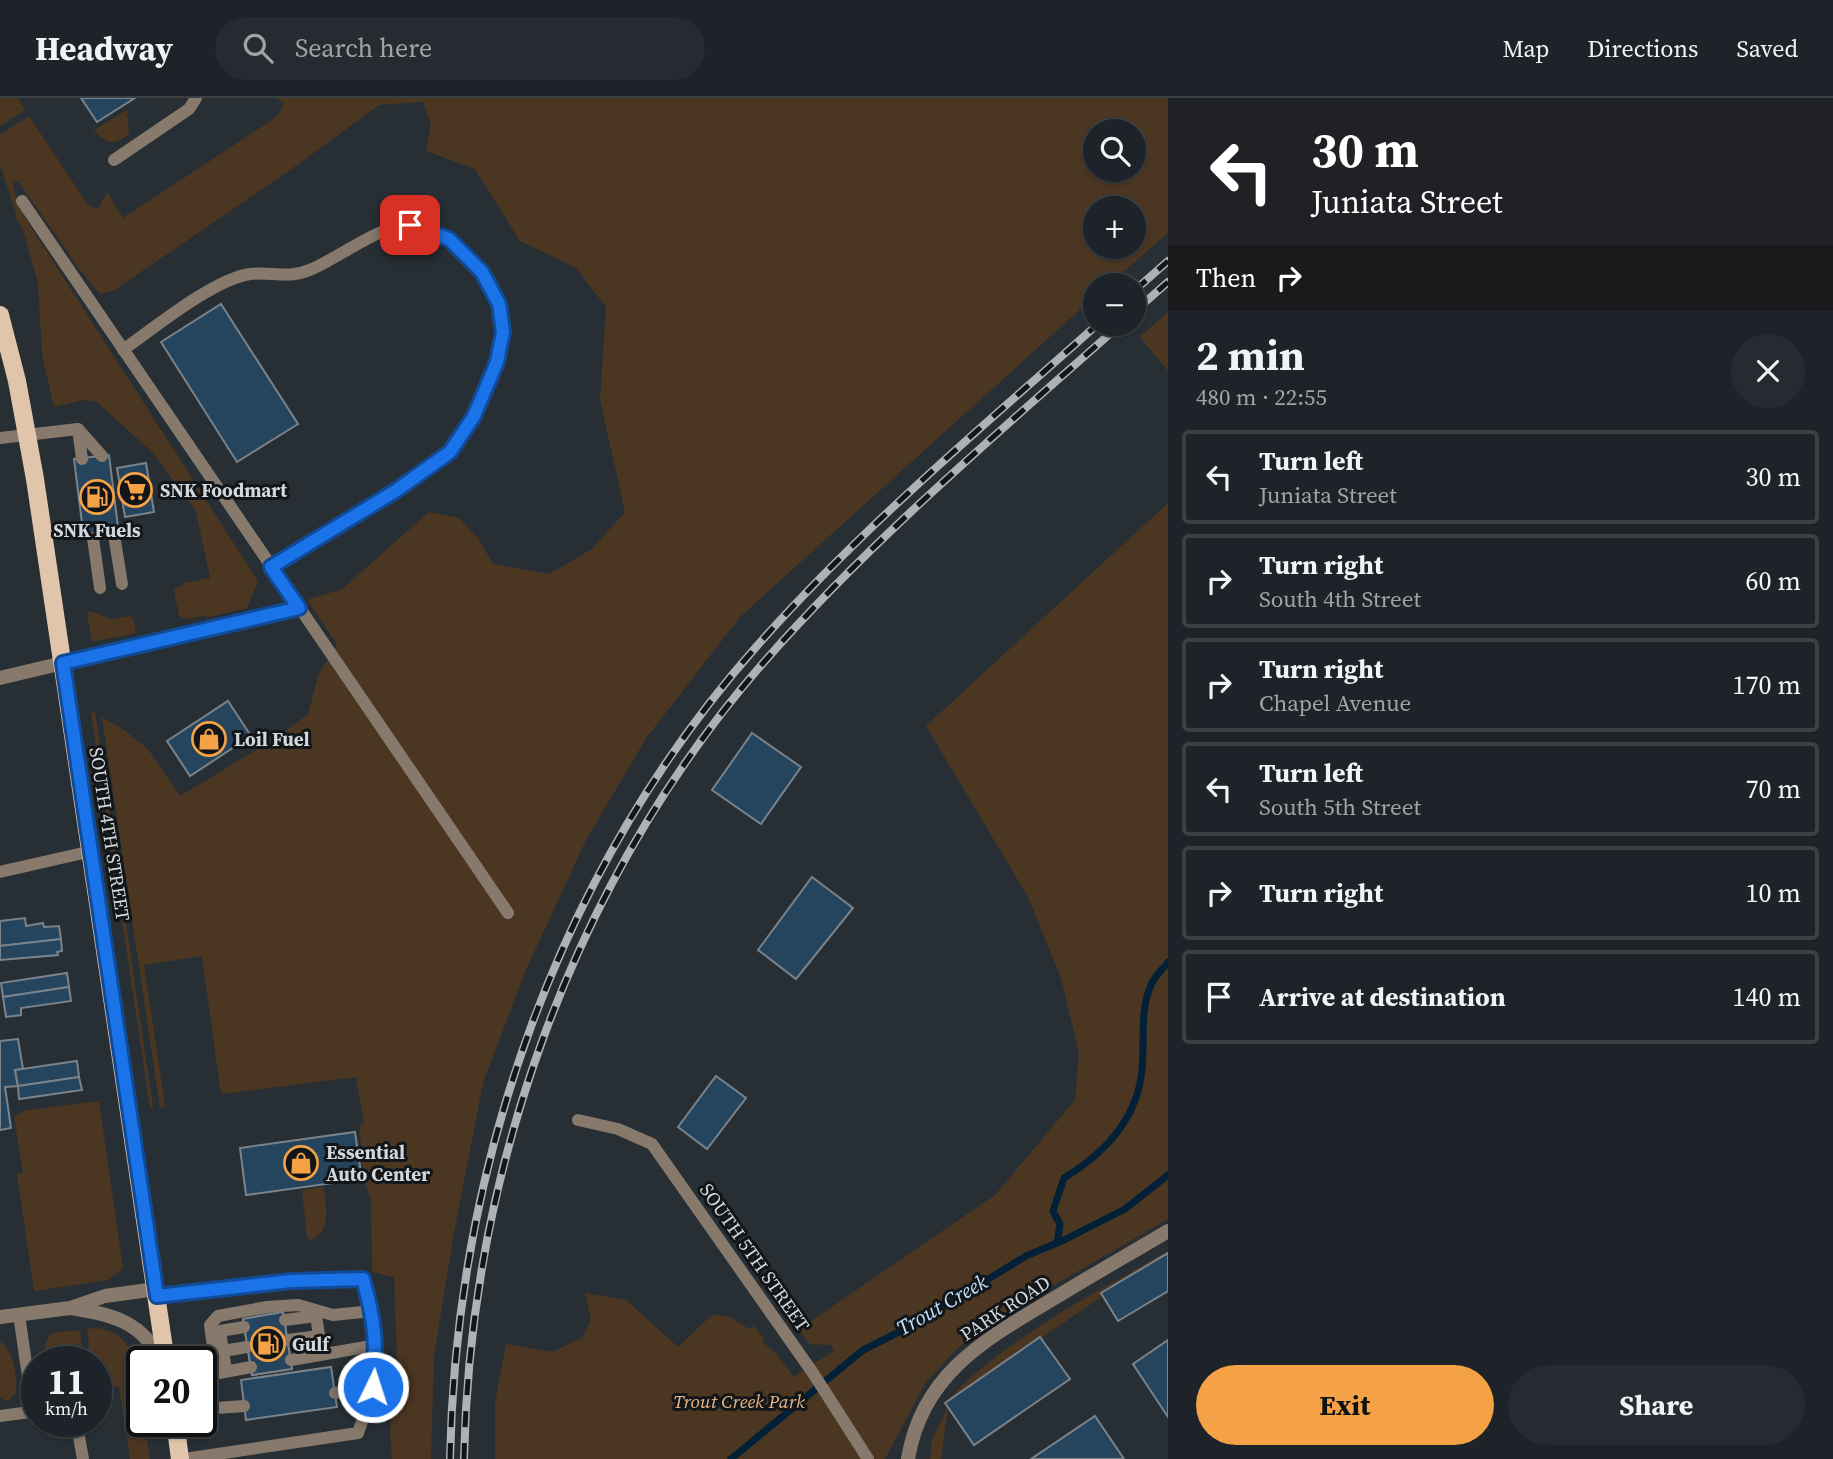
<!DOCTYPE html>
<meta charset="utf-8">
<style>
:root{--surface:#1d2328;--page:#252b30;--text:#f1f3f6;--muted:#a0a4a8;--line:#3b4045;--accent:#f5a246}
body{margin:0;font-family:"Source Serif 4",serif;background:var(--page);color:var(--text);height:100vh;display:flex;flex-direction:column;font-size:26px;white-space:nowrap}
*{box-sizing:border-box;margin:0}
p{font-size:23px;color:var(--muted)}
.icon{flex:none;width:38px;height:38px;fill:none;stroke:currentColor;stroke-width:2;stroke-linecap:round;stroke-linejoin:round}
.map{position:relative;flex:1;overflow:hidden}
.panel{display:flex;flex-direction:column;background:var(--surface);width:665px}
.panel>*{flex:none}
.hud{background:#202124;color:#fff;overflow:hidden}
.buttons{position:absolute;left:1083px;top:21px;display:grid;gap:14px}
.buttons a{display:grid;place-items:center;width:63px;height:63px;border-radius:50%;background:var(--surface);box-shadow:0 2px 5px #0004,0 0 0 2px var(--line);font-size:35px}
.speed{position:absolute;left:21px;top:1248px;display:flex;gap:14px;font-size:35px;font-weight:700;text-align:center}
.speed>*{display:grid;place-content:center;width:91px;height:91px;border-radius:50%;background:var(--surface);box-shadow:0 2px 5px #0004,0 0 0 2px var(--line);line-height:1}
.speed small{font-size:18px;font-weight:400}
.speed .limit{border:4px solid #111;border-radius:10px;background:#fff;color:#111}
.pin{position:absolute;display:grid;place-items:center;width:60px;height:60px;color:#fff;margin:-30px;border-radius:14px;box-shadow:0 4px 10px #0006}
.me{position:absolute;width:77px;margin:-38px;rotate:4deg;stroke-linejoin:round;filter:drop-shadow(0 0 5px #0008)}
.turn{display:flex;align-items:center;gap:24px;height:147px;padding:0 28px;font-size:32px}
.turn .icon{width:91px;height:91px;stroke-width:2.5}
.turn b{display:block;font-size:49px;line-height:60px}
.then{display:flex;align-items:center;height:66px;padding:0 28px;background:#0003;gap:14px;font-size:26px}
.round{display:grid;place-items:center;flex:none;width:74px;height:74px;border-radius:37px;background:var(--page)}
.head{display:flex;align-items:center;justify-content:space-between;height:119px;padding:0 28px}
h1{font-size:42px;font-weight:700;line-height:52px}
.action{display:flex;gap:14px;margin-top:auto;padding:14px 28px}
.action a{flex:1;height:80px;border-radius:42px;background:var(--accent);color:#111;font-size:28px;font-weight:700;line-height:80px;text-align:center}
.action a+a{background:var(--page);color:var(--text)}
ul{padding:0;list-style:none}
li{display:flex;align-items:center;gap:21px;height:94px;margin:0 14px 10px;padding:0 14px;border:4px solid var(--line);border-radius:7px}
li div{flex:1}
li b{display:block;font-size:26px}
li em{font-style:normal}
header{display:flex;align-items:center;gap:42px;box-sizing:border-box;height:98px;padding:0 35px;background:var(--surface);border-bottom:2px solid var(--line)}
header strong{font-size:33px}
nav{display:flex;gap:38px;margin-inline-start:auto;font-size:24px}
.search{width:490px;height:63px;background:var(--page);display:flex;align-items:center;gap:18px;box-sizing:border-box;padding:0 24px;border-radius:38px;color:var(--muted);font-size:26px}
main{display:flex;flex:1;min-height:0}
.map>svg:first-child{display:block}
.green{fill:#4b3621;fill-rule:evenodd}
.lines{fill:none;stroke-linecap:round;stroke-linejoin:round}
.stream{stroke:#022138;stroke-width:7}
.building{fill:#25445d;stroke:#7a828a;stroke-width:2}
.service{stroke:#87796c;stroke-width:12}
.minor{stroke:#87796c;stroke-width:14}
.primary{stroke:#e1c5aa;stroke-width:18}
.rail-casing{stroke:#adb2b7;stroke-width:8}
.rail{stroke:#131619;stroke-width:5;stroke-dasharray:16;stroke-linecap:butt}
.route-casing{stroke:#114b97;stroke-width:18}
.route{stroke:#1a73e8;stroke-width:12}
.labels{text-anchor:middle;stroke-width:6;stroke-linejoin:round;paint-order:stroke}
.poi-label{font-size:19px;font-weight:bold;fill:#d3d8dc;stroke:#131619;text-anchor:start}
.street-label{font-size:19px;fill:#d3d8dc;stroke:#131619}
.park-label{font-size:19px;font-style:italic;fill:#e8b685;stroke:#131619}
.water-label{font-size:21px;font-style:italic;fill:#c1e2fe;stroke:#131619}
</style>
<header>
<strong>Headway</strong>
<div class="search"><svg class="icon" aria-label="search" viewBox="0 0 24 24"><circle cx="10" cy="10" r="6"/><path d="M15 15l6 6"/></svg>Search here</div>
<nav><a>Map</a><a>Directions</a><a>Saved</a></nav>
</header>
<main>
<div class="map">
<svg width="1168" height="1361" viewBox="0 0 1168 1361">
<rect width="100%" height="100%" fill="#272f35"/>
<g class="green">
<polygon points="0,0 18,0 25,12 0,28"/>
<path d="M 276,0 L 1168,0 L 1168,135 L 1108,187 L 1096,187 L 1095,198 L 740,519 L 647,639 L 586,742 L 525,874 L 483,985 L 453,1140 L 434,1258 L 431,1361 L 392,1361 L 390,1333 L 397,1260 L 394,1179 L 372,1174 L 371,1101 L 364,1083 L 359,1027 L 364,1026 L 356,979 L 222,996 L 220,990 L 202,858 L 144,867 L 165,1008 L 160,1010 L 102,619 L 124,632 L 148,651 L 180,698 L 279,638 L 308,616 L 319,576 L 337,546 L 307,502 L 342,491 L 429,414 L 459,420 L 478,440 L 493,466 L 549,476 L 592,451 L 625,414 L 600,302 L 606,209 L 576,170 L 520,143 L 475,71 L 426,53 L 431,27 L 423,4 L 379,7 L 289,73 L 113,193 L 100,196 L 80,172 L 18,83 L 12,83 L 20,112 L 258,483 L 247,510 L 206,520 L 207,517 L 187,521 L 179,518 L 174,492 L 185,485 L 210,480 L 196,413 L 153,355 L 97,304 L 83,302 L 54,309 L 42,257 L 38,185 L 22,128 L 16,121 L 16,115 L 0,67 L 0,37 L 29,18 L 88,107 L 98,111 L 107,94 L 123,120 L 278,18 L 284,4 ZM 1096,33 L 1134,33 L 1134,72 L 1096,72 ZM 1096,110 L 1134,110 L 1134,149 L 1096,149 Z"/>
<path d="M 127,12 L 129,36 C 114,48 105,46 94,32 Z"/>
<polygon points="1168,214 1168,273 1140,239"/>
<polygon points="1168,405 1168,1121 1013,1211 959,1249 926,1284 885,1361 495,1361 495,1305 506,1246 552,1254 582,1240 591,1222 585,1195 626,1202 678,1249 713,1216 730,1219 749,1231 754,1228 764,1241 763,1244 777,1257 794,1279 834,1253 831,1247 810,1246 798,1232 995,1097 1075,1002 1079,955 1061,880 1028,799 926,628"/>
<polygon points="90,513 111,521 130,518 134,521 136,535 97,543 92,543 87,515"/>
<polygon points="95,614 153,1010 150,1009 91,615"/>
<polygon points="99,1003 123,1170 108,1182 34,1193 17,1076 23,1075 14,1019 22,1013"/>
<path d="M 324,1089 C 325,1110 333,1133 310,1142 L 307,1139 L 302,1092 Z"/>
<path d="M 1168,1153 L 1168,1155 L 1101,1195 L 1103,1198 L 945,1305 C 1006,1239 1091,1198 1168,1153 Z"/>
<path d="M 96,1230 C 140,1233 142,1288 142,1323 L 144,1323 L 150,1361 L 130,1361 L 119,1289 L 113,1288 L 111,1285 L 96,1287 L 96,1264 L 85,1263 L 89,1247 L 87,1231 Z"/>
<polygon points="80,1232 82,1249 77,1263 44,1263 46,1243 52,1235"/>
<path d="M 0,1243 C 15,1256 17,1276 16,1295 L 10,1301 L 5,1303 L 0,1299 Z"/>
<polygon points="948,1309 941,1361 930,1361 932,1341"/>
</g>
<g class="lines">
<g class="stream">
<path d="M 1057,1145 L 1060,1126 L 1053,1113 L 1064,1080 C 1105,1055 1138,1020 1142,971 C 1145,943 1139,911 1152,885 C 1155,878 1163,871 1168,864"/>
<polyline points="731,1361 863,1252 913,1227 1026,1158 1066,1141 1125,1111 1168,1077"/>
</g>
</g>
<g class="building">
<polygon points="81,0 135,0 97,24"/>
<polygon points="221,206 298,326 237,364 161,244"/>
<polygon points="109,357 119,437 84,441 74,361"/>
<polygon points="146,365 154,414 125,419 117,370"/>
<polygon points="228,603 251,638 190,678 167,643"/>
<polygon points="752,635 801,669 761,726 712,692"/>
<polygon points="812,779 853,810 796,881 758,852"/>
<polygon points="25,820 26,828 43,825 44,829 59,828 61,841 0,848 0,823"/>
<polygon points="61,841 62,853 57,854 58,857 0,862 0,848"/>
<polygon points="67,875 69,889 3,899 1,885"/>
<polygon points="69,889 71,903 21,910 21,917 6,919 3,899"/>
<polygon points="18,941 23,971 15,972 18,988 5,989 11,1030 0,1032 0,943"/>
<polygon points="77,963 79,979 18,988 15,972"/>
<polygon points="716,978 746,1000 707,1051 678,1029"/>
<polygon points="79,979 82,992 19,1001 18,988"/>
<polygon points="355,1034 362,1081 246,1097 240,1050"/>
<polygon points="1168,1155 1168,1193 1118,1223 1101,1195"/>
<polygon points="283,1214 292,1271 252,1277 243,1221"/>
<polygon points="283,1214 292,1271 252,1277 243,1221"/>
<polygon points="1040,1239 1070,1281 974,1347 945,1305"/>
<polygon points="1168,1242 1168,1319 1133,1266"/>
<polygon points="331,1269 337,1309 246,1322 241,1282"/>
<polygon points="1095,1318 1124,1361 1031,1361"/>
</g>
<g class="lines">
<g class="service">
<polyline points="114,62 189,11 196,0"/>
<polyline points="22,103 508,815"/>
<path d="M 123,252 C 154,230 214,181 250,176 C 273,173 287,182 312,171 C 338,160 383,126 408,127 C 427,128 450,143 463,156 C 478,170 494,187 499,207 C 511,247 478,325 450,354 C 441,363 426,371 416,379 C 370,411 319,439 271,469"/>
<polyline points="79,332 102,358"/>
<polyline points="0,340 78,331 82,361"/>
<polyline points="114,437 122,486"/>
<polyline points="93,440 100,490"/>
<polyline points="63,565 299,510"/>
<polyline points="0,774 92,753"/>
<polyline points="578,1022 618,1031 652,1046 813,1275 868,1361"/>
<path d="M 157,1198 L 291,1183 L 363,1181 C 373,1216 381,1252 373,1288 C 370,1304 363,1320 358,1335 L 184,1361"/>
<polyline points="19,1217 33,1313"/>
<polyline points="285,1222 316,1218 322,1256"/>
<polyline points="288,1242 319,1238"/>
<polyline points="223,1253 247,1249"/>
<polyline points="291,1262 377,1247"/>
<polyline points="226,1273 220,1233 244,1229"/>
<polyline points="219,1275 251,1269"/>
<polyline points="335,1295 373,1289"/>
<path d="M 244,1308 L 217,1310 C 207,1301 206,1290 203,1277 L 215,1263 L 210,1227 L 218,1218 L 267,1209 L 298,1207 L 333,1217 L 372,1213"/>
<polyline points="0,1318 37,1313"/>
<polyline points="72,1323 78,1333 83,1361"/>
</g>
<g class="minor">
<polyline points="0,580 63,565"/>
<path d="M 71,1210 C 113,1217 142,1223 162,1264"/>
<polyline points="0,1219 70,1210 105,1198 156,1191"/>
<path d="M 908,1361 C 922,1274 989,1239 1058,1198 C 1094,1176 1131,1155 1168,1133"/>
</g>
<g class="primary">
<polyline points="0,217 17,283 35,381 166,1264"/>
<polyline points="175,1323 180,1361"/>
</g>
<g class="rail-casing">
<g id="rail">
<polyline points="1134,193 1168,163"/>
<polyline points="1134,214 1168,184"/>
<path d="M 450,1361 C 456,1065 559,772 756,549 C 860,431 981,330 1098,226"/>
<path d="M 464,1361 C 470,1073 573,782 764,564 C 872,441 998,335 1121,226"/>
</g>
</g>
<use href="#rail" class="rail"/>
</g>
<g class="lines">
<g class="route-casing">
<path id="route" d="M 373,1289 C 377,1246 375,1223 363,1181 L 291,1183 L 157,1198 L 63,565 L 299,510 L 271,469 L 397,392 L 450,354 L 474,318 L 497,264 L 503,234 L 499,206 L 482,174 L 449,141 L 410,127"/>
</g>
<use href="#route" class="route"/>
</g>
<defs>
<g id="supermarket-ring" transform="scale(1.75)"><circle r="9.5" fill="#131619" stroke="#f5a246" stroke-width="1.5"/><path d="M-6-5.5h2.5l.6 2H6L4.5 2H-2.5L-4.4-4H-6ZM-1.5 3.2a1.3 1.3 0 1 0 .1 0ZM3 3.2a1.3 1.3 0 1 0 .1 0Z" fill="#f5a246"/></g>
<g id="fuel-ring" transform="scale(1.75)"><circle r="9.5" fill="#131619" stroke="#f5a246" stroke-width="1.5"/><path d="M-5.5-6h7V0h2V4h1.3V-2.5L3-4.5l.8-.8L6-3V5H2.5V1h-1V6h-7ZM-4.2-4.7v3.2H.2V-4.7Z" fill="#f5a246"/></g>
<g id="shop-ring" transform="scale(1.75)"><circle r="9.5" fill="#131619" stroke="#f5a246" stroke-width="1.5"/><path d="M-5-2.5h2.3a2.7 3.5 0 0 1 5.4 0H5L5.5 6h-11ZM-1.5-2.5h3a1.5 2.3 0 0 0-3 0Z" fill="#f5a246"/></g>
</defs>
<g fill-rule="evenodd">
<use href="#supermarket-ring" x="135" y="392"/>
<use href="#fuel-ring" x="97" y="399"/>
<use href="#shop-ring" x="209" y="641"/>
<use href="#shop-ring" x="301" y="1065"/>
<use href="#fuel-ring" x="268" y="1246"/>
</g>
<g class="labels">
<g class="poi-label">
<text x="160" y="399">SNK Foodmart</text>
<text x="97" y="439" text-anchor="middle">SNK Fuels</text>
<text x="234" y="648">Loil Fuel</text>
<text x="326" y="1061">Essential<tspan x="326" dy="22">Auto Center</tspan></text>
<text x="292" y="1253">Gulf</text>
</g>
<g class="street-label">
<text transform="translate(110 736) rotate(81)" y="7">SOUTH 4TH STREET</text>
<text transform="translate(755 1159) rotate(55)" y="7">SOUTH 5TH STREET</text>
<text transform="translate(1005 1210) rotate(-33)" y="7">PARK ROAD</text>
</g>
<g class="park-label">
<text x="739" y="1310">Trout Creek Park</text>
</g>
<g class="water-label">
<text transform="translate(942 1207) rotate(-30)" y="7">Trout Creek</text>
</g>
</g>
</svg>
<div class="buttons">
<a><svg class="icon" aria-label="search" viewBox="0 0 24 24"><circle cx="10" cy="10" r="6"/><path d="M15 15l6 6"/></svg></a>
<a>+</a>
<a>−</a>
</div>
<div class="speed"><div>11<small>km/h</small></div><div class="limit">20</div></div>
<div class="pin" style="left:410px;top:127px;background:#d93025"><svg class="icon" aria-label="arrive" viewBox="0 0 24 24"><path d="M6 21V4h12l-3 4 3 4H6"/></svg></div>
<svg class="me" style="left:373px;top:1289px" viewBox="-20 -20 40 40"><circle r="17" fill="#1a73e8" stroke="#fff" stroke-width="3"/><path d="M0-11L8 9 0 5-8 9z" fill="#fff"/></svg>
</div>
<section class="panel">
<div class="hud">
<div class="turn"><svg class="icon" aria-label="left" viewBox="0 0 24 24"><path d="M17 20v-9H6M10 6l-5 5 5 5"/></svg><div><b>30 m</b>Juniata Street</div></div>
<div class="then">Then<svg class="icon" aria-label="right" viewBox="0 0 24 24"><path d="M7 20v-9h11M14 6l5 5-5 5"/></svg></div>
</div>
<div class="head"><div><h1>2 min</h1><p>480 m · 22:55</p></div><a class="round"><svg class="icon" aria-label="close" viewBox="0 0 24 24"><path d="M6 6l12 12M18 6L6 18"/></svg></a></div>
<ul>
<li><svg class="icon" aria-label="left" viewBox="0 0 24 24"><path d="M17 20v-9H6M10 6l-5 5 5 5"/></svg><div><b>Turn left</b><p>Juniata Street</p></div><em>30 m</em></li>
<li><svg class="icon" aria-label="right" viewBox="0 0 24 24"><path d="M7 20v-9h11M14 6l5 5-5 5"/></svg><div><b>Turn right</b><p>South 4th Street</p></div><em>60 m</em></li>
<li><svg class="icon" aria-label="right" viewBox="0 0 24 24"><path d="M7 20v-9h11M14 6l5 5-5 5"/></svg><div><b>Turn right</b><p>Chapel Avenue</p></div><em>170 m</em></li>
<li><svg class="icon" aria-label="left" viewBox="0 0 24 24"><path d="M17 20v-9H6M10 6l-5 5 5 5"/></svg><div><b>Turn left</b><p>South 5th Street</p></div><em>70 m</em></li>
<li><svg class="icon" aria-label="right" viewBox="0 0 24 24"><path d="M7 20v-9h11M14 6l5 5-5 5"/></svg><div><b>Turn right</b></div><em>10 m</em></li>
<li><svg class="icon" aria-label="arrive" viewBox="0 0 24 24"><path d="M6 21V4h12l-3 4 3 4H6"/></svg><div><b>Arrive at destination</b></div><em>140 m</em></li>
</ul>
<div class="action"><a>Exit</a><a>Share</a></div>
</section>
</main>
